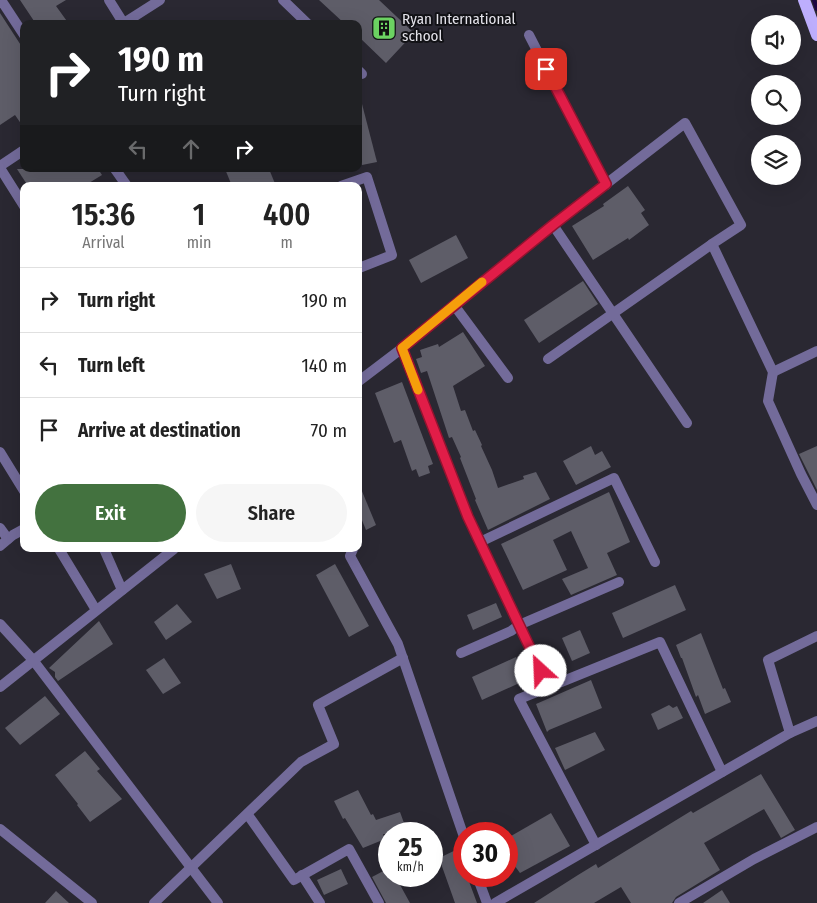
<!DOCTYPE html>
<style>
:root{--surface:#fff;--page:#f6f6f6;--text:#222;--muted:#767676;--line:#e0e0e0;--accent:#43723f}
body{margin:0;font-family:"Fira Sans Condensed",sans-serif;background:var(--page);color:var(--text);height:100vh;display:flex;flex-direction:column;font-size:19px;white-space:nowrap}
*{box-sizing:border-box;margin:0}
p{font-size:16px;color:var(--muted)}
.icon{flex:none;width:28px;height:28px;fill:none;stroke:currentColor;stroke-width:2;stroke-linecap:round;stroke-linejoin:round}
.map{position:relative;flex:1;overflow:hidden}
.sheet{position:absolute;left:20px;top:182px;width:342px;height:370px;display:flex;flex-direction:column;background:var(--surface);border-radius:10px;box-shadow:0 5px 20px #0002}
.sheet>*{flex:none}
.hud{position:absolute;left:20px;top:20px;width:342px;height:152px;border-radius:10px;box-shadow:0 5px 20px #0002;background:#202124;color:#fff;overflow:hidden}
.tools{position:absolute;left:751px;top:15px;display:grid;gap:10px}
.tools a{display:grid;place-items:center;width:50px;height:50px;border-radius:50%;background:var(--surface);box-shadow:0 5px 20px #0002;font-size:25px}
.speed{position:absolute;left:378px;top:822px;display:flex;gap:10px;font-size:25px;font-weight:700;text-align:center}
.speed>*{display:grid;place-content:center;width:65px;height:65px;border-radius:50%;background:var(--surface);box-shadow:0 5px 20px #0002;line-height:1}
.speed small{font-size:12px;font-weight:400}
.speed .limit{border:8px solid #d22;background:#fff;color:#111}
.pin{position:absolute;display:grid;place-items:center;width:42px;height:42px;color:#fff;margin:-21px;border-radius:10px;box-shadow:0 2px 8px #0006}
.me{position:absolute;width:55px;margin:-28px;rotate:335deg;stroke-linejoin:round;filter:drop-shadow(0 0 4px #0008)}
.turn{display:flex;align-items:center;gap:18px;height:105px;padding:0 15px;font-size:22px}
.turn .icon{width:65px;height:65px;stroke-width:2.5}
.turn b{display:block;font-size:35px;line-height:42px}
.lanes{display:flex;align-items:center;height:48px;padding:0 15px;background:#0003;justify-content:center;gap:25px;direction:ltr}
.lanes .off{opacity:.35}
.eta{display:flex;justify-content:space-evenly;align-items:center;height:85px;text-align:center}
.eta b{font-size:30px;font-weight:600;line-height:35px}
.cta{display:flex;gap:10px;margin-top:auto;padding:10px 15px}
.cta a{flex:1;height:58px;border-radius:30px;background:var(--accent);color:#fff;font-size:20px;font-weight:600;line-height:58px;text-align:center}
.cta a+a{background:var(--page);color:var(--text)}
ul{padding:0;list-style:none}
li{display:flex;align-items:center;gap:15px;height:65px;padding:0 15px;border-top:1px solid var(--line)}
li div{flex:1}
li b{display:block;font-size:19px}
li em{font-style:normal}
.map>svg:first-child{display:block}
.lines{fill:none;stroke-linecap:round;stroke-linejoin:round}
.stream{stroke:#1c0542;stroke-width:4}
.building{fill:#5e5d68}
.street{stroke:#736b9a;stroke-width:10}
.primary{stroke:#bdaefd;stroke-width:12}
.route-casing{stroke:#92132f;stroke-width:12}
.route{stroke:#e11d48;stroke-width:9}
.slow{stroke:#f59e0b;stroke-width:9}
.labels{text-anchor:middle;stroke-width:4;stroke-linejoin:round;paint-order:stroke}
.poi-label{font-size:15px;fill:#e3e2e9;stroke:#121216;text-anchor:start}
</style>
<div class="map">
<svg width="817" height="903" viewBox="0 0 817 903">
<rect width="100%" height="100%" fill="#2a2832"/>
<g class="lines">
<polyline class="stream" points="814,0 817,9"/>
</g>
<g class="building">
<polygon points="20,0 66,0 56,6 69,24 36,24"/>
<polygon points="319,0 379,0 414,33 386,63 359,37 359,24 345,24"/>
<polygon points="0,13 24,50 24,128 15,115 0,125"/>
<polygon points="359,104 362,104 377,162 362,165 359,152"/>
<polygon points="17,169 98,169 102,175 84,186 28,186"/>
<polygon points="225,169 269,169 276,186 232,186"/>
<polygon points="628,186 645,210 641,213 649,225 629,240 628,238 593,260 572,226 604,206 603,204"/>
<polygon points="456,235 468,258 421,283 409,260"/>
<polygon points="583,281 598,304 539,343 524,320"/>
<polygon points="463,332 485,366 453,386 461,411 465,410 473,431 475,430 482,445 481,446 492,470 498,488 524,479 523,476 536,472 550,499 488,530 475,500 476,499 460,458 461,457 452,437 449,438 427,371 421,373 416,359 422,357 420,350 438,344 439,347"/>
<polygon points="402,382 433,464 428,466 430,473 419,477 416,469 412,471 401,440 394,443 375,393"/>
<polygon points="591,446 595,455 602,451 611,467 576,485 563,461"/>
<polygon points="817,446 817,490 799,454"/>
<polygon points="359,484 376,525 366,530 359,513"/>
<polygon points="609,492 630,542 607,553 617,575 571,595 562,579 588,568 571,531 553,540 567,570 523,590 501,544"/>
<polygon points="231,564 241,589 217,599 204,574"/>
<polygon points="335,564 369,626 349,637 316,575"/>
<polygon points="675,585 686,610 623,638 612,613"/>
<polygon points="496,603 502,617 473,630 467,615"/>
<polygon points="177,604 192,622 166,640 154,622"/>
<polygon points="99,621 113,644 58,681 55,677 55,672 49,668"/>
<polygon points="580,630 590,653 572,661 562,638"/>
<polygon points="701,633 723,689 725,688 731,702 705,714 698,695 696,697 682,658 681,658 676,645"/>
<polygon points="516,657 526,680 482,700 472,677"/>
<polygon points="164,658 181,683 163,694 146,670"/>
<polygon points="591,680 602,708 549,730 547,732 536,704"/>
<polygon points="45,696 60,714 20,745 5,728"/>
<polygon points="669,705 673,708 677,706 683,718 658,730 651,714"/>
<polygon points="595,732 605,750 565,770 555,748"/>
<polygon points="85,751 100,769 97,771 122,799 90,822 77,805 78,804 55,775"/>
<polygon points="761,774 795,830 781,838 764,809 704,843 720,870 676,897 672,903 631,903 621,887 594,903 534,903 578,875 596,864 598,868 691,811 693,813"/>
<polygon points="358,790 371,815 373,814 376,820 400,812 408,834 383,834 385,839 363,848 345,818 343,819 334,801"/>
<polygon points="551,813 570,846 520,873 506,854 506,839"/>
<polygon points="458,849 464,866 464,876 467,876 477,903 455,903 439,858"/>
<polygon points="389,868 389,876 412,876 399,883 410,903 386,903 372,877"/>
<polygon points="341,869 348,884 324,895 317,880"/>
<polygon points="722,890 730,903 703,903"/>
<polygon points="56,891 69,903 45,903"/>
</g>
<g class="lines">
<g class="street">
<polyline points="1,0 24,35"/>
<polyline points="109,0 124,24"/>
<polyline points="283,0 308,24"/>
<polyline points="124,23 160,0"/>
<polyline points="529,35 606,185"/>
<polyline points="359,71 362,74"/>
<polyline points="0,166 24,150"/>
<polyline points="0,168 24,206"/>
<polyline points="115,169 127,186"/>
<polyline points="341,186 367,177 392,255 359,268"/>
<polyline points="553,225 687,423"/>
<polyline points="454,305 508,378"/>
<polyline points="402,348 468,517 548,686"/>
<polyline points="548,359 712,244"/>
<polyline points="773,372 817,351"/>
<polyline points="359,381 409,343 553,225 685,123 741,225 712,244 773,372 768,401 801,474 817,505"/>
<polyline points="0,452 24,491"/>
<polyline points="0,528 8,539"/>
<polyline points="480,542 614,478 655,562"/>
<polyline points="0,546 13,535 24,529"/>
<polyline points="59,549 96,610"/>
<polyline points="104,549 122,590"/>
<polyline points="353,549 350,556 398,644 464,837"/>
<polyline points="0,624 33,660 218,903"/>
<polyline points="461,653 511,631 519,625 619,582"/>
<polyline points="0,687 174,549"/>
<polyline points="790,733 817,721"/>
<polyline points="248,815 294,880 349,849 379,903"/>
<polyline points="0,829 92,903"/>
<polyline points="596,845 519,699 660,642 722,772"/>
<polyline points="302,875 320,903"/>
<polyline points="477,876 487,903"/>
<polyline points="154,903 301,762 334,744 318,705 403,658"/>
<polyline points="495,903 790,733 768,660 817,636"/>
<polyline points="679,903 754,859 817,827"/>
</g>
<polyline class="primary" points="804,0 817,35"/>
</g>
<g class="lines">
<g class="route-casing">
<polyline id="route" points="541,671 468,517 402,348 553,225 606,184 546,69"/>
</g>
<use href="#route" class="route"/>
<polyline class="slow" points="418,390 402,348 482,282"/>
</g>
<defs>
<g id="building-square" transform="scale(1.25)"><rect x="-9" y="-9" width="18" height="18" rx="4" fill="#6cd362" stroke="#121216"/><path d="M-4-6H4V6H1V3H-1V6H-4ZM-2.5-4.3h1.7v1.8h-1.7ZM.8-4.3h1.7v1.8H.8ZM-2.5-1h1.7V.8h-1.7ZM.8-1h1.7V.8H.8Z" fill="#111"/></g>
</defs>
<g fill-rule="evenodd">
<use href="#building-square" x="384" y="28"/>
</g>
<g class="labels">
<g class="poi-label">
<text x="402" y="24">Ryan International<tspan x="402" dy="17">school</tspan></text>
</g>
</g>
</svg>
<div class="tools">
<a><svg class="icon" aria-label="sound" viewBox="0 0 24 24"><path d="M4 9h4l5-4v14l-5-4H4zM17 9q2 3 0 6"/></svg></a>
<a><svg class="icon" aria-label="search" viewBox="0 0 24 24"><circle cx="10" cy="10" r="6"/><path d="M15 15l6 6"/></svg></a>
<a><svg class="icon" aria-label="layers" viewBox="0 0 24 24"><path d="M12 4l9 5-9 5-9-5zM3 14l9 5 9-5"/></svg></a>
</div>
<div class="speed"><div>25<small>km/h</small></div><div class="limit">30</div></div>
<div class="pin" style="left:546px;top:69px;background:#d93025"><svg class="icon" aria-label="arrive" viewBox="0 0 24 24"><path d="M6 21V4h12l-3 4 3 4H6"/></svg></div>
<svg class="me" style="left:541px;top:671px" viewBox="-20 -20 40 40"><circle r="19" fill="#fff"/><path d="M0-13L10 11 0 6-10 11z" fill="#e11d48"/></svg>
<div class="hud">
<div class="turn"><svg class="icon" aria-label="right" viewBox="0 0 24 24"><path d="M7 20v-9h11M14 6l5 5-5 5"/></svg><div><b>190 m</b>Turn right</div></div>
<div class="lanes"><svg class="icon off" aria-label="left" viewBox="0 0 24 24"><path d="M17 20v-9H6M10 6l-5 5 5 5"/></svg><svg class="icon off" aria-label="ahead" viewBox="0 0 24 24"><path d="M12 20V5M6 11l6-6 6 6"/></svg><svg class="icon" aria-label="right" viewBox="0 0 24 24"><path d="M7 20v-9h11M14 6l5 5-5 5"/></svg></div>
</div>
<section class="sheet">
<div class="eta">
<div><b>15:36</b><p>Arrival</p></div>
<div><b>1</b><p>min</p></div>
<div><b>400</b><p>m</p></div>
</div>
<ul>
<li><svg class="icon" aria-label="right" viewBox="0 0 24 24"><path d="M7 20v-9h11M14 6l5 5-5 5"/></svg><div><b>Turn right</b></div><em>190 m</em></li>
<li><svg class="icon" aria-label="left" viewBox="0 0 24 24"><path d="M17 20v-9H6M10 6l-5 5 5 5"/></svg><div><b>Turn left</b></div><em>140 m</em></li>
<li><svg class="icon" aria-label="arrive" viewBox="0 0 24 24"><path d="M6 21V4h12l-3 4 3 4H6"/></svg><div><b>Arrive at destination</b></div><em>70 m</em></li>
</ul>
<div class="cta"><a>Exit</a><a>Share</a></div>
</section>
</div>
